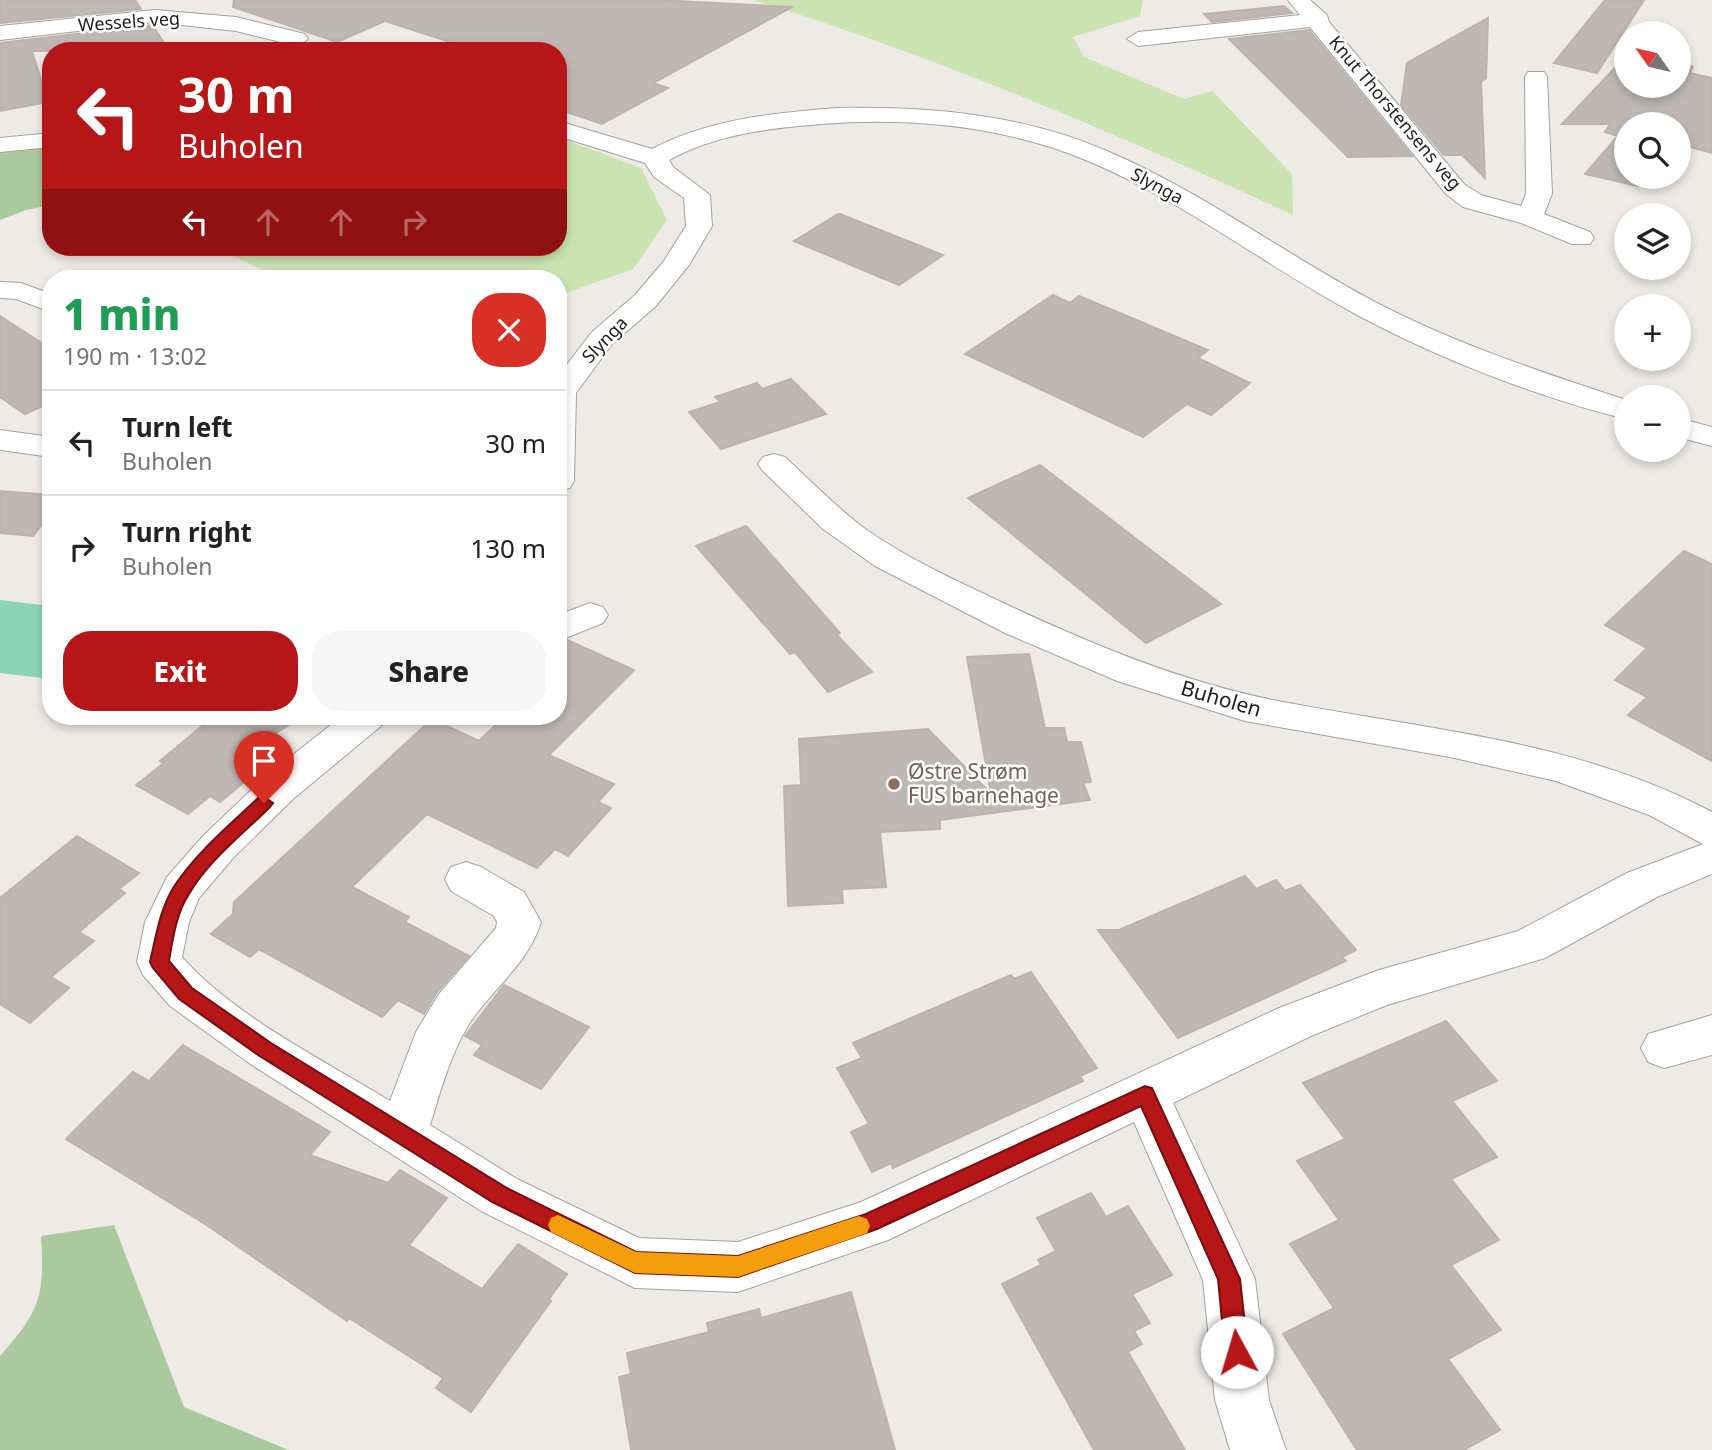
<!DOCTYPE html>
<meta charset="utf-8">
<style>
:root{--surface:#fff;--page:#f6f6f6;--text:#222;--muted:#767676;--line:#e0e0e0;--accent:#b61617}
body{margin:0;font-family:"Noto Sans",sans-serif;background:var(--page);color:var(--text);height:100vh;display:flex;flex-direction:column;font-size:26px;white-space:nowrap}
*{box-sizing:border-box;margin:0}
p{font-size:23px;color:var(--muted)}
.icon{flex:none;width:38px;height:38px;fill:none;stroke:currentColor;stroke-width:2;stroke-linecap:round;stroke-linejoin:round}
.map{position:relative;flex:1;overflow:hidden}
.drawer{position:absolute;left:42px;top:270px;width:525px;height:455px;display:flex;flex-direction:column;background:var(--surface);border-radius:28px;box-shadow:0 4px 10px #0003}
.drawer>*{flex:none}
.hud{position:absolute;left:42px;top:42px;width:525px;height:214px;border-radius:28px;box-shadow:0 4px 10px #0003;background:#b61617;color:#fff;overflow:hidden}
.needle{width:46px;rotate:304deg}
.controls{position:absolute;left:1614px;top:21px;display:grid;gap:14px}
.controls a{display:grid;place-items:center;width:77px;height:77px;border-radius:50%;background:var(--surface);box-shadow:0 4px 10px #0003;font-size:35px}
.pin{position:absolute;display:grid;place-items:center;width:60px;height:60px;color:#fff;margin:-72px -30px;border-radius:50% 50% 50% 0;rotate:-45deg;box-shadow:0 0 7px #0007}
.pin .icon{rotate:45deg}
.me{position:absolute;width:77px;margin:-38px;rotate:354deg;stroke-linejoin:round;filter:drop-shadow(0 0 5px #0008)}
.turn{display:flex;align-items:center;gap:24px;height:147px;padding:0 21px;font-size:32px}
.turn .icon{width:91px;height:91px;stroke-width:2.5}
.turn b{display:block;font-size:49px;line-height:60px}
.lanes{display:flex;align-items:center;height:66px;padding:0 21px;background:#0003;justify-content:center;gap:35px;direction:ltr}
.lanes .off{opacity:.35}
.round{display:grid;place-items:center;flex:none;width:74px;height:74px;border-radius:28px;background:var(--page)}
.headline{display:flex;align-items:center;justify-content:space-between;height:119px;padding:0 21px}
h1{font-size:42px;font-weight:800;line-height:52px;color:#1e9e55}
.button{display:flex;gap:14px;margin-top:auto;padding:14px 21px}
.button a{flex:1;height:80px;border-radius:28px;background:var(--accent);color:#fff;font-size:28px;font-weight:800;line-height:80px;text-align:center}
.button a+a{background:var(--page);color:var(--text)}
ul{padding:0;list-style:none}
li{display:flex;align-items:center;gap:21px;height:105px;padding:0 21px;border-top:2px solid var(--line)}
li div{flex:1}
li b{display:block;font-size:26px}
li em{font-style:normal}
.map>svg:first-child{display:block}
.grass{fill:#cae3b1}
.forest{fill:#abc99f}
.pitch{fill:#8cd4b8}
.building{fill:#beb7b3;stroke:#beb2aa;stroke-width:2}
.lines{fill:none;stroke-linecap:round;stroke-linejoin:round}
.minor-casing{stroke:#a2a2a2;stroke-width:2}
.minor{fill:#fff;fill-rule:evenodd}
.route{fill:#b61617;stroke:#760e0f;stroke-width:2}
.slow{fill:#f59e0b}
.education-dot{fill:#8d6e63;stroke:#fff;stroke-width:2.5}
.labels{text-anchor:middle;stroke-width:5;stroke-linejoin:round;paint-order:stroke}
.far-street-label{font-size:18px;fill:#1e1e1e;stroke:#fff}
.street-label{font-size:21px;fill:#1e1e1e;stroke:#fff}
.education-label{font-size:21px;fill:#785e54;stroke:#fff;text-anchor:start}
</style>
<div class="map">
<svg width="1712" height="1450" viewBox="0 0 1712 1450">
<rect width="100%" height="100%" fill="#eeebe6"/>
<g class="grass">
<path d="M 753,0 L 1143,0 L 1140,16 L 1073,37 L 1084,57 L 1184,99 L 1212,91 L 1292,174 L 1293,215 C 1117,134 938,57 753,0 Z"/>
<polygon points="558,137 641,168 667,220 633,269 558,296 558,278 305,278 265,271 213,247 558,247"/>
</g>
<g class="forest">
<polygon points="51,143 51,205 26,210 0,220 0,147"/>
<path d="M 114,1225 L 184,1407 L 289,1450 L 0,1450 L 0,1356 C 40,1311 45,1296 41,1236 Z"/>
</g>
<polygon class="pitch" points="0,600 51,606 51,679 0,673"/>
<g class="building">
<polygon points="0,0 135,0 141,9 0,23"/>
<polygon points="234,0 657,0 792,7 653,83 668,88 602,124 558,109 558,51 478,51 385,21 337,42 233,7"/>
<polygon points="1605,0 1644,0 1597,73 1554,63"/>
<polygon points="1284,6 1292,13 1212,22 1204,14"/>
<polygon points="1488,18 1486,78 1481,82 1485,178 1462,155 1444,155 1401,105 1407,63"/>
<polygon points="152,25 169,50 32,51 48,102 0,111 0,43"/>
<polygon points="1309,30 1412,156 1348,157 1229,39"/>
<polygon points="1625,57 1626,86 1678,86 1678,67 1683,61 1693,67 1690,73 1712,78 1712,153 1678,144 1678,124 1626,124 1626,177 1642,177 1638,186 1585,174 1618,136 1605,132 1610,124 1562,124"/>
<polygon points="838,214 840,214 943,255 899,285 794,241"/>
<polygon points="1053,295 1070,303 1079,296 1208,350 1198,358 1250,383 1211,415 1187,404 1143,437 965,354"/>
<polygon points="0,316 51,349 51,402 25,414 0,397"/>
<polygon points="791,379 826,414 721,449 689,412 720,402 715,397 757,383 762,389"/>
<polygon points="1040,465 1221,604 1146,643 968,498"/>
<polygon points="0,491 51,495 51,513 33,536 0,533"/>
<polygon points="746,526 840,633 837,635 872,672 828,692 795,652 790,654 696,546"/>
<polygon points="1684,551 1712,564 1712,761 1628,715 1647,697 1615,680 1647,648 1605,625"/>
<polygon points="567,640 634,670 549,755 614,784 598,802 611,808 568,856 555,849 537,868 427,814 352,887 409,917 405,922 469,956 437,992 424,1014 398,1000 382,1017 259,949 250,957 211,934 233,914 234,902 432,719 479,741 505,716 558,716 558,643"/>
<polygon points="1029,654 1045,728 1064,728 1067,742 1081,742 1091,782 1083,783 1090,800 940,820 940,829 880,832 886,887 842,889 843,903 788,906 784,786 801,785 799,739 928,729 991,794 967,657"/>
<polygon points="214,716 305,716 251,747 272,759 220,802 210,796 188,814 136,785 164,763 160,761"/>
<polygon points="77,836 139,873 119,889 125,893 79,932 94,941 51,977 69,988 30,1023 0,1004 0,898"/>
<polygon points="1245,876 1256,889 1276,880 1285,891 1300,885 1356,950 1342,957 1346,961 1178,1038 1098,930 1119,930"/>
<polygon points="1031,972 1097,1068 1080,1076 1083,1081 893,1168 891,1163 872,1172 851,1132 869,1124 837,1068 862,1058 853,1043 1011,975 1014,979"/>
<polygon points="504,985 589,1027 541,1089 474,1055 482,1045 465,1036"/>
<polygon points="1446,1021 1497,1081 1452,1101 1497,1157 1451,1179 1499,1240 1451,1265 1501,1330 1448,1359 1500,1430 1464,1450 1357,1450 1283,1334 1334,1308 1290,1244 1339,1220 1297,1161 1345,1139 1303,1083"/>
<polygon points="183,1045 330,1132 310,1155 388,1183 400,1170 447,1198 409,1245 482,1289 518,1244 567,1274 549,1299 551,1301 471,1412 436,1388 443,1378 349,1318 347,1321 205,1224 66,1139 133,1072 149,1081"/>
<polygon points="1091,1193 1106,1217 1128,1206 1172,1275 1132,1294 1150,1323 1134,1331 1142,1344 1128,1352 1185,1450 1094,1450 1002,1284 1041,1265 1038,1260 1056,1251 1037,1218"/>
<polygon points="851,1292 895,1450 631,1450 619,1377 631,1374 627,1353 709,1332 707,1323 759,1309 761,1318"/>
</g>
<g class="lines">
<g class="minor-casing">
<g id="minor">
<polygon points="1288,0 1310,0 1327,15 1329,22 1464,184 1481,195 1521,206 1526,194 1525,77 1528,72 1544,72 1547,77 1552,194 1544,214 1590,232 1594,238 1590,244 1572,244 1521,223 1463,207 1446,194 1310,27 1138,46 1127,39 1138,32 1300,15"/>
<polygon points="155,10 236,17 305,34 308,39 297,46 236,31 155,22 0,40 0,26"/>
<path d="M 837,108 C 928,106 1022,114 1107,151 C 1203,192 1287,256 1379,304 C 1458,345 1542,372 1626,400 L 1626,419 C 1537,397 1440,359 1359,316 C 1267,267 1184,201 1088,161 C 1005,126 911,117 822,124 C 770,128 716,134 669,160 L 673,167 L 710,195 L 712,226 L 689,265 L 655,307 L 612,344 L 576,393 L 574,481 L 570,488 L 558,491 L 558,376 L 592,332 L 635,295 L 664,261 L 686,226 L 684,198 L 654,177 L 645,163 L 558,136 L 558,121 L 652,149 C 708,119 775,113 837,108 Z"/>
<polygon points="51,133 51,147 0,152 0,138"/>
<polygon points="0,282 21,283 51,294 51,312 16,299 0,298"/>
<polygon points="1678,418 1712,427 1712,446 1678,437"/>
<polygon points="0,430 51,437 51,457 0,450"/>
<path d="M 774,454 L 785,457 C 811,481 836,507 864,528 C 906,558 953,579 999,601 C 1091,644 1183,683 1283,702 C 1430,730 1578,741 1712,812 L 1712,874 L 1657,897 L 1545,958 L 1387,1005 L 1311,1036 L 1173,1103 L 1255,1279 L 1269,1400 L 1286,1450 L 1230,1450 L 1215,1400 L 1203,1280 L 1134,1122 L 888,1240 L 738,1292 L 635,1288 L 481,1211 L 249,1063 L 170,1006 L 143,975 L 137,962 L 145,922 L 167,877 L 203,836 L 265,777 L 342,716 L 386,716 L 381,726 L 293,799 L 233,858 L 199,898 L 189,922 L 182,957 C 235,1017 322,1059 390,1101 L 416,1032 L 439,994 L 496,928 L 497,922 L 494,916 L 451,891 L 445,879 L 451,867 L 466,862 L 481,867 L 524,892 L 541,922 C 529,963 492,989 469,1024 C 450,1055 441,1090 430,1125 L 517,1179 L 639,1238 L 738,1242 L 861,1202 L 1279,1008 L 1379,970 L 1518,931 L 1627,873 L 1703,844 L 1649,815 L 1556,781 L 1450,757 L 1245,721 L 1117,681 L 1005,633 L 875,566 L 823,529 L 763,471 L 758,464 L 763,457 Z"/>
<polygon points="590,603 603,607 608,615 603,623 558,641 558,615"/>
<polygon points="1712,1015 1712,1055 1664,1068 1648,1062 1641,1048 1648,1034"/>
</g>
</g>
<use href="#minor" class="minor"/>
</g>
<path class="route" d="M 264,797 L 273,803 L 270,807 C 243,834 208,861 189,894 C 176,914 173,938 169,961 L 192,988 L 271,1043 L 507,1188 L 636,1252 L 738,1256 L 866,1214 L 1145,1086 L 1152,1088 L 1240,1279 L 1248,1352 L 1244,1359 L 1237,1363 L 1229,1359 L 1225,1352 L 1218,1279 L 1141,1106 L 877,1229 L 738,1277 L 635,1273 L 492,1202 L 258,1055 L 179,999 L 153,968 L 150,962 C 156,936 160,908 175,885 C 197,852 230,825 258,798 Z"/>
<polygon class="slow" points="558,1215 636,1252 738,1256 859,1216 867,1219 870,1226 867,1233 859,1236 738,1277 635,1273 551,1232 548,1225 551,1218"/>
<circle class="education-dot" cx="894" cy="784" r="7"/>
<g class="labels">
<g class="far-street-label">
<text transform="translate(129 22) rotate(-4)" y="6">Wessels veg</text>
<text transform="translate(1395 113) rotate(50)" y="6">Knut Thorstensens veg</text>
<text transform="translate(1157 186) rotate(28)" y="6">Slynga</text>
<text transform="translate(605 340) rotate(-46)" y="6">Slynga</text>
</g>
<g class="street-label">
<text transform="translate(1221 699) rotate(16)" y="7">Buholen</text>
</g>
<g class="education-label">
<text x="908" y="779">Østre Strøm<tspan x="908" dy="24">FUS barnehage</tspan></text>
</g>
</g>
</svg>
<div class="controls">
<a><svg class="needle" viewBox="-14 -14 28 28"><path d="M0-13l5 13h-10z" fill="#e53935"/><path d="M0 13l5-13h-10z" fill="#767676"/></svg></a>
<a><svg class="icon" aria-label="search" viewBox="0 0 24 24"><circle cx="10" cy="10" r="6"/><path d="M15 15l6 6"/></svg></a>
<a><svg class="icon" aria-label="layers" viewBox="0 0 24 24"><path d="M12 4l9 5-9 5-9-5zM3 14l9 5 9-5"/></svg></a>
<a>+</a>
<a>−</a>
</div>
<div class="pin" style="left:264px;top:803px;background:#d93025"><svg class="icon" aria-label="arrive" viewBox="0 0 24 24"><path d="M6 21V4h12l-3 4 3 4H6"/></svg></div>
<svg class="me" style="left:1237px;top:1352px" viewBox="-20 -20 40 40"><circle r="19" fill="#fff"/><path d="M0-13L10 11 0 6-10 11z" fill="#b61617"/></svg>
<div class="hud">
<div class="turn"><svg class="icon" aria-label="left" viewBox="0 0 24 24"><path d="M17 20v-9H6M10 6l-5 5 5 5"/></svg><div><b>30 m</b>Buholen</div></div>
<div class="lanes"><svg class="icon" aria-label="left" viewBox="0 0 24 24"><path d="M17 20v-9H6M10 6l-5 5 5 5"/></svg><svg class="icon off" aria-label="ahead" viewBox="0 0 24 24"><path d="M12 20V5M6 11l6-6 6 6"/></svg><svg class="icon off" aria-label="ahead" viewBox="0 0 24 24"><path d="M12 20V5M6 11l6-6 6 6"/></svg><svg class="icon off" aria-label="right" viewBox="0 0 24 24"><path d="M7 20v-9h11M14 6l5 5-5 5"/></svg></div>
</div>
<section class="drawer">
<div class="headline"><div><h1>1 min</h1><p>190 m · 13:02</p></div><a class="round" style="background:#d93025;color:#fff"><svg class="icon" aria-label="close" viewBox="0 0 24 24"><path d="M6 6l12 12M18 6L6 18"/></svg></a></div>
<ul>
<li><svg class="icon" aria-label="left" viewBox="0 0 24 24"><path d="M17 20v-9H6M10 6l-5 5 5 5"/></svg><div><b>Turn left</b><p>Buholen</p></div><em>30 m</em></li>
<li><svg class="icon" aria-label="right" viewBox="0 0 24 24"><path d="M7 20v-9h11M14 6l5 5-5 5"/></svg><div><b>Turn right</b><p>Buholen</p></div><em>130 m</em></li>
</ul>
<div class="button"><a>Exit</a><a>Share</a></div>
</section>
</div>
